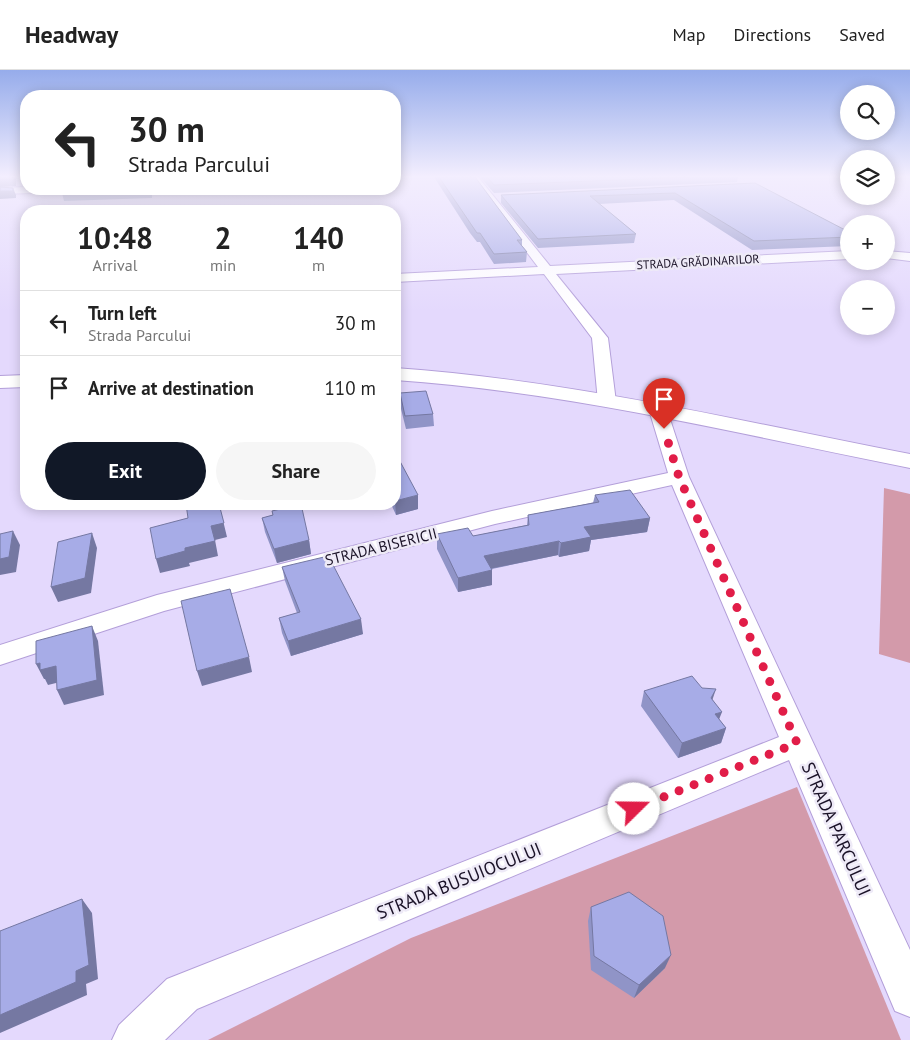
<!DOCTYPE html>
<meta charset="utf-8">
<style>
:root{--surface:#fff;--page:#f6f6f6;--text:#222;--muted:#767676;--line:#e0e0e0;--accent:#111827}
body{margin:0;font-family:"PT Sans",sans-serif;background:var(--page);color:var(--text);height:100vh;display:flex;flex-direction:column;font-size:19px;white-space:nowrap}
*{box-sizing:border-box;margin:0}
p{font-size:16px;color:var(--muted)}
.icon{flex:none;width:28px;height:28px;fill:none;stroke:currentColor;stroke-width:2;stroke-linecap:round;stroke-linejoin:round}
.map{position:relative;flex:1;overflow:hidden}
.details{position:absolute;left:20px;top:135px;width:381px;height:305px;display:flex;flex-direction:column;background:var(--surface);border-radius:20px;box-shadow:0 2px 12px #0003}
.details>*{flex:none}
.guide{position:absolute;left:20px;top:20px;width:381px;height:105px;border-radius:20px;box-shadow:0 2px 12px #0003;background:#fff;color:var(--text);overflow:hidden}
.buttons{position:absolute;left:840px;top:15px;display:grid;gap:10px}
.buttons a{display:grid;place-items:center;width:55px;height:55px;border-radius:50%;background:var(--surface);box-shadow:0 2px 12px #0003;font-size:25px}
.pin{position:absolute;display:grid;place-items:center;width:42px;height:42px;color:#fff;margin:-51px -21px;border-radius:50% 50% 50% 0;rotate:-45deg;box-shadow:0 0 5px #0007}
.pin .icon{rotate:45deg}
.me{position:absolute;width:55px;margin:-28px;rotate:68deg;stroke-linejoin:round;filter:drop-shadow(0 0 4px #0008)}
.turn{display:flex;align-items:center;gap:18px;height:105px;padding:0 25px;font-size:22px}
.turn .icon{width:65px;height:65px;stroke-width:2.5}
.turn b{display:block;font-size:35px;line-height:42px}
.eta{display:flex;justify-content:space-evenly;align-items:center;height:85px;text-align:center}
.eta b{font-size:30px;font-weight:600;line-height:35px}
.button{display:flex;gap:10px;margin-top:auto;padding:10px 25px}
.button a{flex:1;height:58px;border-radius:30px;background:var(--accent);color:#fff;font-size:20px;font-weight:600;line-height:58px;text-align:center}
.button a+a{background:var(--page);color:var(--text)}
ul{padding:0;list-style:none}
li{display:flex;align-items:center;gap:15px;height:65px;padding:0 25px;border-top:1px solid var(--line)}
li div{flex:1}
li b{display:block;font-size:19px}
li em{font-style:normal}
header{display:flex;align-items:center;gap:30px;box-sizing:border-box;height:70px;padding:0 25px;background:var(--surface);border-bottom:1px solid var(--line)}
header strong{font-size:24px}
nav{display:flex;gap:28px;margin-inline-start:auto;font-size:18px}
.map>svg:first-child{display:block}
.green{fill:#d39aaa}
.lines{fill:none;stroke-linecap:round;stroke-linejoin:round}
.minor-casing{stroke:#b39fd9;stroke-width:2}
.secondary-casing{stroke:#b39fd9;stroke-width:2}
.minor{fill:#fff;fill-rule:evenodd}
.secondary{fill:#fff;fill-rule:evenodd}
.wall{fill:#9094c7}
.shaded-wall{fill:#7578a2}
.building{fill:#a7ace7;stroke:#7578a2}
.route{stroke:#e11d48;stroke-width:9;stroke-dasharray:0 16.2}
.labels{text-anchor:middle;stroke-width:5;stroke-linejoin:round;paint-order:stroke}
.far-street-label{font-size:12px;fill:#1a1227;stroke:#eeeaf7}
.street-label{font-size:15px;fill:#1a1227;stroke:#eeeaf7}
.near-street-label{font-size:18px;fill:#1a1227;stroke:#eeeaf7}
</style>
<header>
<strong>Headway</strong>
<nav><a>Map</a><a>Directions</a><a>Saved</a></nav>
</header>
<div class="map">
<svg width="910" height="970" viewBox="0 0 910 970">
<rect width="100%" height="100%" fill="#e4d9fd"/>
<g class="green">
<polygon points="884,418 910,424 910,593 879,584"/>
<polygon points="797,717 901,970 208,970 411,868"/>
</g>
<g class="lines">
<g class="minor-casing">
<g id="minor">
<polygon points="470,107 478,107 550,196 849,181 849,189 556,204 608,268 616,332 613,336 601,336 598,332 592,268 544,204 395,212 395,204 538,197"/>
<polygon points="26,117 26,119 71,119 66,122 0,124 0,118"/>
<polygon points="886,181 910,183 910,191 886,188"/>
<polygon points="659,338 665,339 668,343 689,407 910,880 910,947 895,941 789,690 197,939 165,970 112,970 119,955 167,909 779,667 672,415 495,454 164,541 0,595 0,575 157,525 492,441 668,403 650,343 653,339"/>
</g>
</g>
<g class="secondary-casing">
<g id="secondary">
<path d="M 395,298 C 568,310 740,351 910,384 L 910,398 C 740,364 568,322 395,310 Z"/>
<polygon points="26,305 26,317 0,318 0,306"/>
</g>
</g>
<use href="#minor" class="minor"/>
<use href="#secondary" class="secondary"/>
</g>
<g class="wall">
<polygon points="434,107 475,107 522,170 522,176 527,182 526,192 494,194 480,172 477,172 470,163"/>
<polygon points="480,107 738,107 737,112 494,123"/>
<polygon points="755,113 849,167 849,176 752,180 674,130 599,134 636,164 634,173 538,178 501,133 501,125"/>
<polygon points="66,119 152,119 152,128 64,131 62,123"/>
<polygon points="400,323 433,344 434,356 406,359 400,335"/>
<polygon points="395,382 418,439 396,445 391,434 395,434"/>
<polygon points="595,425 650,448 647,462 591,470 589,481 559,487 558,485 492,499 492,515 458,522 437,479 437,464 473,466 527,455 528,445 593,433"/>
<polygon points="272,441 309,470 311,484 277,493 265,462 262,448 273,445"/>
<polygon points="326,492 363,564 291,586 282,563 279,548 297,543 285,511 282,497"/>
<polygon points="644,621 713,630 719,649 726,658 721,673 678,688 641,636"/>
<polygon points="591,837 665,898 634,928 591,900 588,851"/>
</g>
<g class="shaded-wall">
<polygon points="13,107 16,107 16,116 0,117 0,109"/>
<polygon points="13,118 16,125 16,128 0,129 0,121"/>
<polygon points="418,425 418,439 396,445 395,431"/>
<polygon points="219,434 227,467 215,470 218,486 189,493 190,496 160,503 156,489 211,456"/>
<polygon points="650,448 647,462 591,470 589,481 559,487 561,473 584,457"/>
<polygon points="13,461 20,475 16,502 0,505 0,489"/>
<polygon points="92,463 97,478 91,523 58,532 51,517"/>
<polygon points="309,470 311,484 277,493 274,479"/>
<polygon points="559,471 558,485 484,500 484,486"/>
<polygon points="492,500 492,515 458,522 458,508"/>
<polygon points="361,549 363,564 291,586 288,571"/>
<polygon points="92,556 98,571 104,625 64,635 57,620"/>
<polygon points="249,587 252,602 202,616 197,601"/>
<polygon points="40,593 56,596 64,611 48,615 45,609 44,609 36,594"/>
<polygon points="716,619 711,634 711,628"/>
<polygon points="722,642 716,657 715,644"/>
<polygon points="726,658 721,673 678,688 682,673"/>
<polygon points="82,829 92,843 98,909 86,914 87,925 0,963 0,945 76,901"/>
<polygon points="671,885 665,898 634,928 639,915"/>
</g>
<g class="building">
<polygon points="0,107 13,107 13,108 0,109"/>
<polygon points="439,107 475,107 522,170 517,170 527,182 494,184 480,163 477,163"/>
<polygon points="487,107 690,107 494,115"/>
<polygon points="755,113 849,162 849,167 754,171 675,123 590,126 636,164 538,169 501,125"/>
<polygon points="0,117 13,118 13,121 0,121"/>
<polygon points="66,119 150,119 150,120 62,123"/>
<polygon points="426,321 433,344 405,346 400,323"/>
<polygon points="395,382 418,425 395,431"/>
<polygon points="630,420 650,448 584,457 591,467 561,473 559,471 484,486 492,500 458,508 437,464 468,458 473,466 529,455 528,445 599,432 595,425"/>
<polygon points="186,434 219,434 224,453 211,456 215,471 185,478 185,481 156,489 150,458 188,448"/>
<polygon points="301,434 309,470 274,479 262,448 273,445 272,441"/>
<polygon points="13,461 9,487 0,489 0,464"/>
<polygon points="92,463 85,508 51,517 58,472"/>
<polygon points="324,487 326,492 331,491 361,549 288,571 279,548 300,542 282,497"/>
<polygon points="230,519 249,587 197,601 181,531"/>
<polygon points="92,556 97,610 57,620 56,596 40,600 40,593 36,594 36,571"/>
<polygon points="692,606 702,618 716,619 711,628 722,642 715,644 726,658 682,673 644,621"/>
<polygon points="629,822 663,846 671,885 639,915 594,886 591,837"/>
<polygon points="82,829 89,895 76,901 76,912 0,945 0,861"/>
</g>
<linearGradient id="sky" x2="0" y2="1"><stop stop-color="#96aceb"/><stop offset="0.44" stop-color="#f3eefe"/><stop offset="1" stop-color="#f3eefe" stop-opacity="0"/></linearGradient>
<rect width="910" height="242" fill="url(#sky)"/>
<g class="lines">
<polyline class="route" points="634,739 797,673 679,407 664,359"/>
</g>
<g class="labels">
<g class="far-street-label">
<text transform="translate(698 192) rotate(-3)" y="4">STRADA GRĂDINARILOR</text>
</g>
<g class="street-label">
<text transform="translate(381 477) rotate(-14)" y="5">STRADA BISERICII</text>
</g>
<g class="near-street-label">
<text transform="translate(836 759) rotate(66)" y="6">STRADA PARCULUI</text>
<text transform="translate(459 811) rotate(-22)" y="6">STRADA BUSUIOCULUI</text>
</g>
</g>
</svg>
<div class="buttons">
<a><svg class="icon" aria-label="search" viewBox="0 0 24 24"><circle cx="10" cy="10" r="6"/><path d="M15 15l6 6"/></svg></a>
<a><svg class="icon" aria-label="layers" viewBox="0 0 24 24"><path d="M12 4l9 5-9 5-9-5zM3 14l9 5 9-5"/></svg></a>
<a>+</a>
<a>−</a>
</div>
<div class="pin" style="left:664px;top:359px;background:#d93025"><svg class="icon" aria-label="arrive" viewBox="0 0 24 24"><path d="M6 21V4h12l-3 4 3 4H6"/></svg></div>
<svg class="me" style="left:634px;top:739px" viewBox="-20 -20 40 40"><circle r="19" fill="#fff"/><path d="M0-13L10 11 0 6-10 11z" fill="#e11d48"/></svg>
<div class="guide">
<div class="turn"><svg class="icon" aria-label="left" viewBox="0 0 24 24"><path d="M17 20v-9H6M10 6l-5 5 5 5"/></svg><div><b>30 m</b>Strada Parcului</div></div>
</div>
<section class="details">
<div class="eta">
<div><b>10:48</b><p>Arrival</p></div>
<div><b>2</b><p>min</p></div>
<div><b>140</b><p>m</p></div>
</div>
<ul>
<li><svg class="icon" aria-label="left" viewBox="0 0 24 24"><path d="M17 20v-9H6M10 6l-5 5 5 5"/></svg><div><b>Turn left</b><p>Strada Parcului</p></div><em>30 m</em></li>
<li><svg class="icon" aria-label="arrive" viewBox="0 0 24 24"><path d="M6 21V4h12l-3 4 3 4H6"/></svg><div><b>Arrive at destination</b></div><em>110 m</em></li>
</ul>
<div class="button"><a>Exit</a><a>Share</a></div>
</section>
</div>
